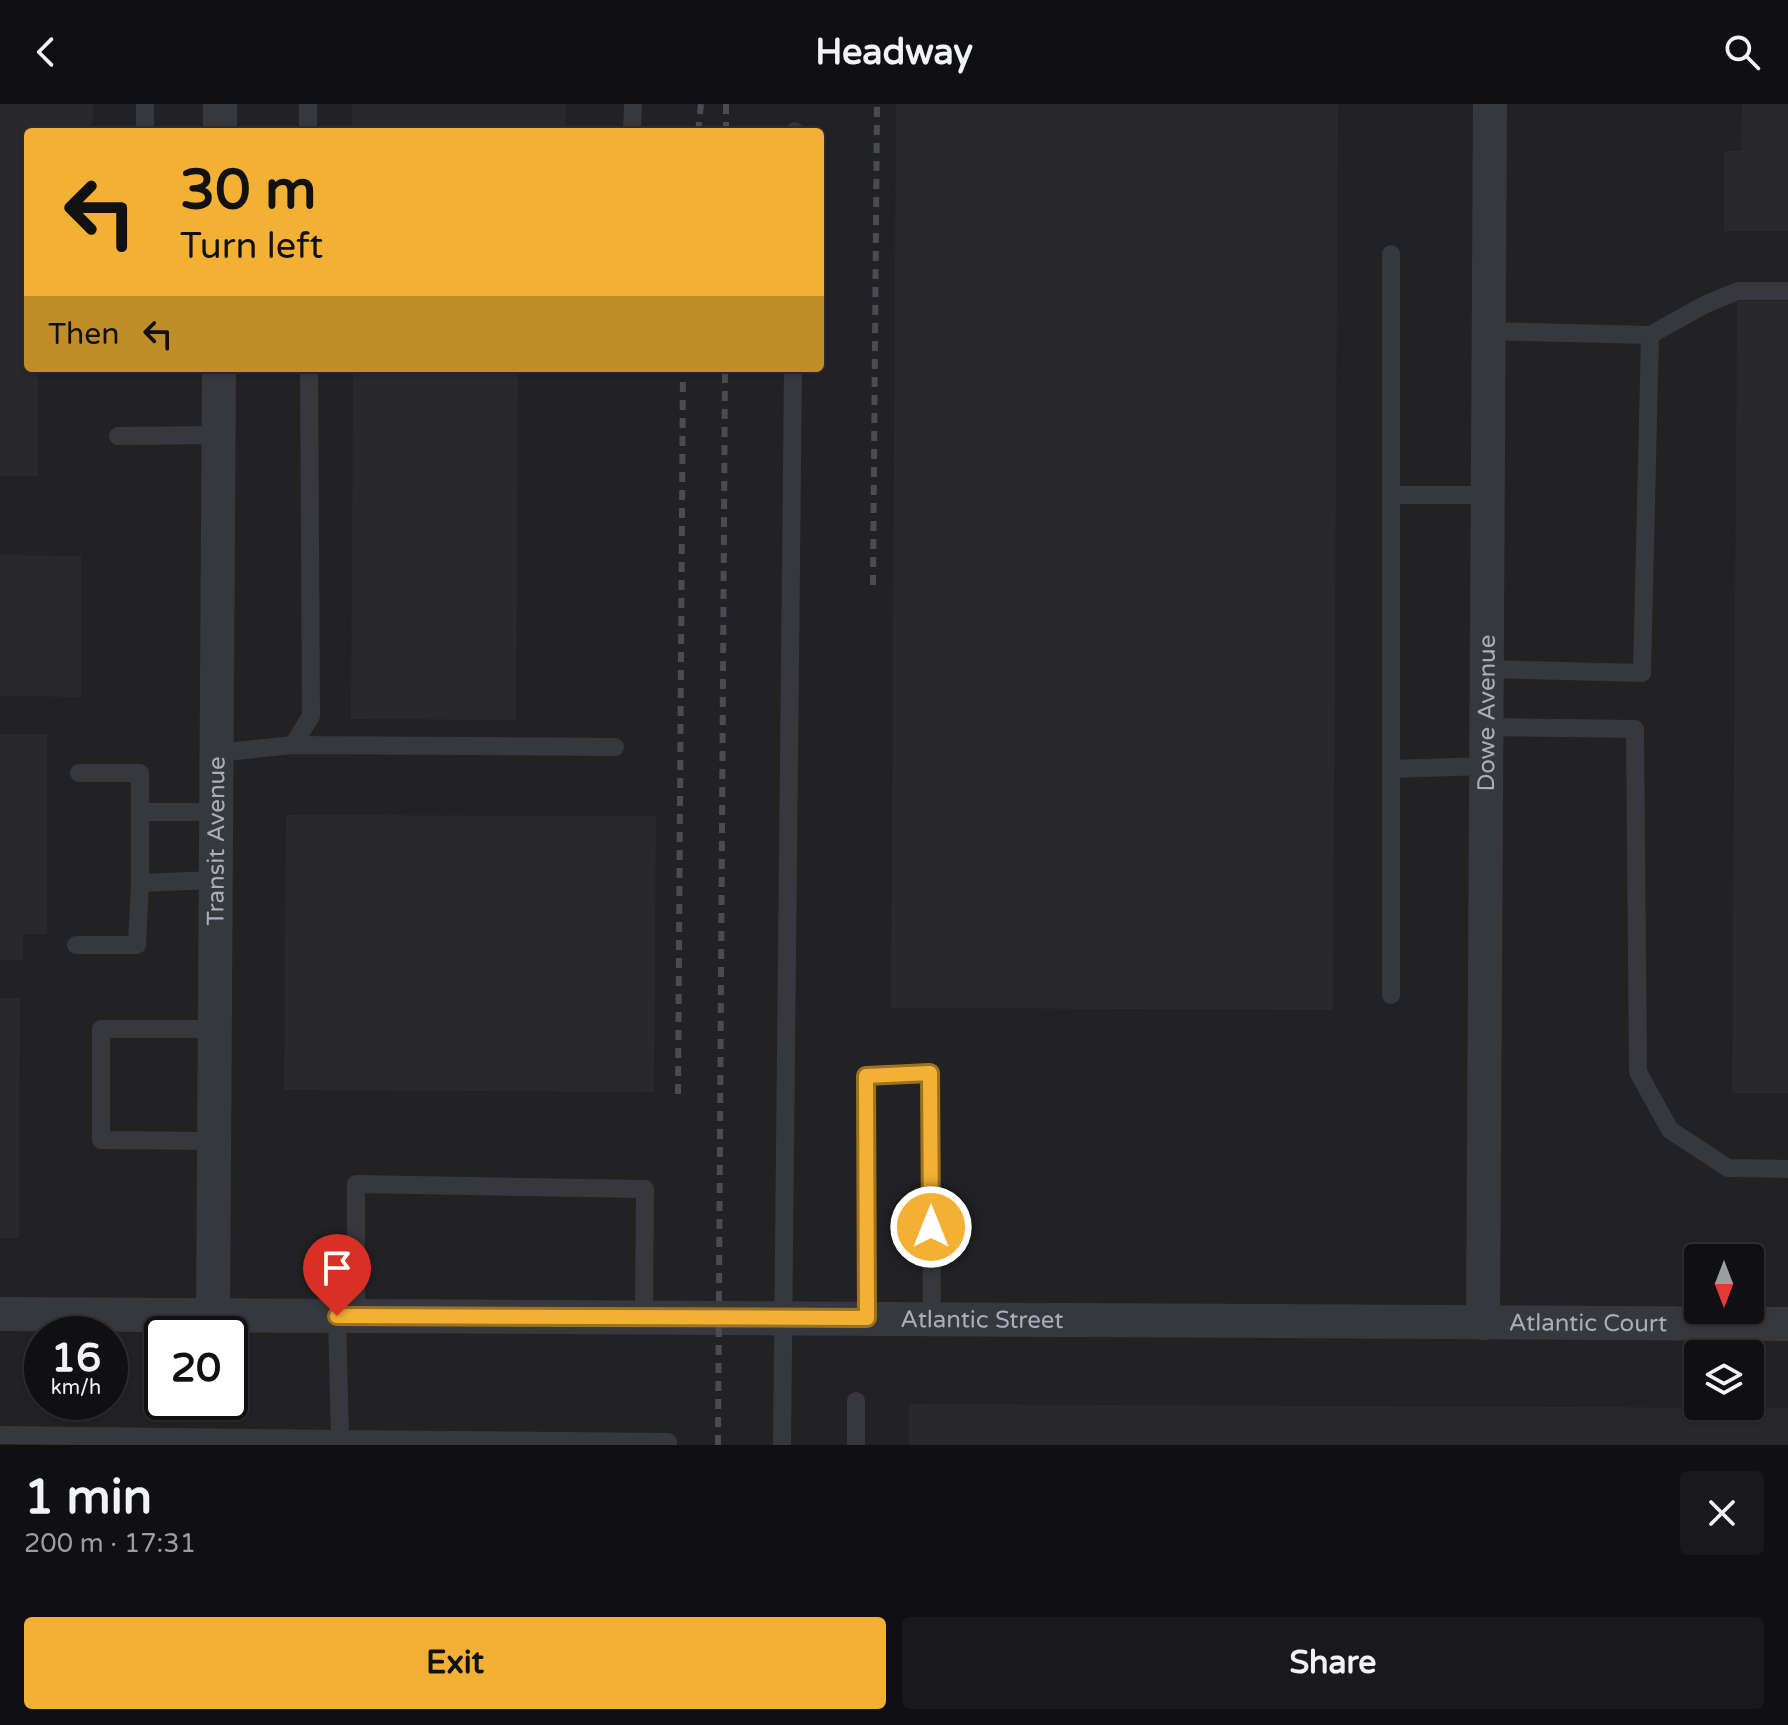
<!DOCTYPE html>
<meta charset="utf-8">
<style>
:root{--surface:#101012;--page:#19191b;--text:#f1f3f6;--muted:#9c9d9f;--line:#303032;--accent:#f2b134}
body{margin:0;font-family:"Varela Round",sans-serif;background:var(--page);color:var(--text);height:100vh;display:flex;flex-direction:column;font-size:30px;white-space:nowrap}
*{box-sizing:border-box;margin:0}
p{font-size:26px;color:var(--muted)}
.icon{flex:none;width:44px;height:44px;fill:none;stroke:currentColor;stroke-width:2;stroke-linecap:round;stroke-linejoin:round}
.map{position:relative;height:1341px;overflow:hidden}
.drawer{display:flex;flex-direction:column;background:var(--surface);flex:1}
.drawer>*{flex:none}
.hud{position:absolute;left:24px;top:24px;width:800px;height:244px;border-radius:8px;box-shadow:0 2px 6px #0004,0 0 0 2px var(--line);background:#f2b134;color:#111;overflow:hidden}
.needle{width:52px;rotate:180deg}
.fabs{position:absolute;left:1684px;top:1140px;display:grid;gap:16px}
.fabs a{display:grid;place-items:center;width:80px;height:80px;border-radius:8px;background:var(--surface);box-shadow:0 2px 6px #0004,0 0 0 2px var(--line);font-size:40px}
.speed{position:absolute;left:24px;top:1212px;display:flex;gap:16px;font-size:40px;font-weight:700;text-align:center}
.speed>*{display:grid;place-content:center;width:104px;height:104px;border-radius:50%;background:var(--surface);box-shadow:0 2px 6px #0004,0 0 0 2px var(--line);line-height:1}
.speed small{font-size:20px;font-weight:400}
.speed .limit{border:4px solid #111;border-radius:12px;background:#fff;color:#111}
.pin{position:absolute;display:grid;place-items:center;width:68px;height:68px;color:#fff;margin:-82px -34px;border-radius:50% 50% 50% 0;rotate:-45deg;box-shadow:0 0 8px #0007}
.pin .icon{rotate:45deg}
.me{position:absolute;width:88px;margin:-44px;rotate:0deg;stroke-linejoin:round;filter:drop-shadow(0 0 6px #0008)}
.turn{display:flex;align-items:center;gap:28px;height:168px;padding:0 24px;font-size:36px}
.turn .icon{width:104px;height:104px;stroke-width:2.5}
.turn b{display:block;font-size:56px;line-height:68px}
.then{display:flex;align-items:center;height:76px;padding:0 24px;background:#0003;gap:16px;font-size:30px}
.round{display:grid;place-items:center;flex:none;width:84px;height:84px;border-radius:8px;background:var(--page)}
.overview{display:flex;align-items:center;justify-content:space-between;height:136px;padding:0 24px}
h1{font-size:48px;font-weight:700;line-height:60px}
.button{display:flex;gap:16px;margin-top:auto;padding:16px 24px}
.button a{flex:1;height:92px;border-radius:8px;background:var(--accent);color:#111;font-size:32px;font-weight:700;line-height:92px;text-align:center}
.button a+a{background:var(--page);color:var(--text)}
header{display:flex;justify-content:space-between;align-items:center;height:104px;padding:0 24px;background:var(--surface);font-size:36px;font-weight:700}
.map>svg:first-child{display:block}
.built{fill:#222225;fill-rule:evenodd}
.building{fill:#29292c}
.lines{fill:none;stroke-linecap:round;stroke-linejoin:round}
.service{stroke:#37383d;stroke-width:18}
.minor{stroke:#37383d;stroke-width:34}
.rail{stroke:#4a4c52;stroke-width:6;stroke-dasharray:10 8;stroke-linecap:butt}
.route-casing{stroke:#9d7322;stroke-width:20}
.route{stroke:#f2b134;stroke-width:14}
.labels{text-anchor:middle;stroke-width:8;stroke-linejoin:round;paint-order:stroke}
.street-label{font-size:24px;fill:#a8adb8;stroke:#111113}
</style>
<header><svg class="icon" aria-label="back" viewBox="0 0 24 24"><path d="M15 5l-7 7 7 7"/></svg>Headway<svg class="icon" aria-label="search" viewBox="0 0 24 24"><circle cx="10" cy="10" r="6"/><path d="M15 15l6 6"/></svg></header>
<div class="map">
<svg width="1788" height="1341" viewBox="0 0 1788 1341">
<rect width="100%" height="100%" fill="#161618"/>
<path class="built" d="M 0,0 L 1788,0 L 1788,1341 L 0,1341 ZM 28,28 L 820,28 L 820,264 L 28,264 ZM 1698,1154 L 1750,1154 L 1750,1206 L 1698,1206 ZM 42,1230 L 110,1230 L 110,1298 L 42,1298 ZM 162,1230 L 230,1230 L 230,1298 L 162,1298 ZM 1698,1250 L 1750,1250 L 1750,1302 L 1698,1302 Z"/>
<g class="building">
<polygon points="0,0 93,0 92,28 28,28 28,264 38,264 38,372 0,372"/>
<rect x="352" y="0" width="214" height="28"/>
<polygon points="896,0 1338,0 1333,906 891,904"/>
<polygon points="1742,0 1788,0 1788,127 1724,127 1724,47 1741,47"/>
<polygon points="1737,197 1788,197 1788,989 1732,989"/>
<polygon points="353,264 518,264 516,616 351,615"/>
<polygon points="0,451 81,452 81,593 0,592"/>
<polygon points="0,630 47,630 47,830 23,830 23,856 0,856"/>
<polygon points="286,711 656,712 654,988 284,986"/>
<polygon points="0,894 20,894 19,1134 0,1134"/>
<polygon points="909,1300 1788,1304 1788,1341 909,1341"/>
</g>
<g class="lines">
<g class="service">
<polyline points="145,0 145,28"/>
<polyline points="308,0 308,28"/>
<polyline points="632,28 633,0"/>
<polyline points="795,28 795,27"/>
<polyline points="1391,150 1391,665 1486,662"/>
<polyline points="1650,231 1706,200 1738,187 1788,187"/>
<polyline points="118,332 219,331"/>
<polyline points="1391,391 1487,391"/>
<polyline points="1486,565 1642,569 1650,231 1488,227"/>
<polyline points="1486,623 1635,625 1638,968 1670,1026 1728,1064 1788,1065"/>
<polyline points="293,641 311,612 309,264"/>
<polyline points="216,649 293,641 615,643"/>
<polyline points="79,669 140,669 140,779"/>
<polyline points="140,708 216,708"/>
<polyline points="76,841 137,841 140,779 215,776"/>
<polyline points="1391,891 1391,665"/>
<polyline points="214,1037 101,1036 101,925 214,925"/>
<polyline points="356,1212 356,1080 645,1085 644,1213"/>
<polyline points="867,1214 866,972 930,969 932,1215"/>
<polyline points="856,1297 856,1341"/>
<polyline points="0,1331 340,1335 337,1212"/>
<polyline points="340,1335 668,1338 668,1341"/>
<polyline points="782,1341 793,264"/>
</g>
<g class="minor">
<polyline points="220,0 220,28"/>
<path id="s1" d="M 0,1210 L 1788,1220"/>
<path id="s2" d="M 213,1211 L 219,264"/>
<path id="s3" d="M 1483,1219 L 1490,0"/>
</g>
<g class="rail">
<polyline points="698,28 701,0"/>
<polyline points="726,28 726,0"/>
<polyline points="873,481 877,0"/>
<polyline points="678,990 683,264"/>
<polyline points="718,1341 725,264"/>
</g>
</g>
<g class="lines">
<g class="route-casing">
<polyline id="route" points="337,1212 867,1214 866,972 930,969 931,1123"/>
</g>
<use href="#route" class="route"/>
</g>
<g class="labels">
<g class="street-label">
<text dy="8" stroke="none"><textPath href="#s3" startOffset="610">Dowe Avenue</textPath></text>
<text dy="8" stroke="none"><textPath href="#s2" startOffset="474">Transit Avenue</textPath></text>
<text dy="8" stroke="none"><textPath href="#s1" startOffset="982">Atlantic Street</textPath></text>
<text dy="8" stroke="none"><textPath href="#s1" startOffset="1588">Atlantic Court</textPath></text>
</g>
</g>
</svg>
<div class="fabs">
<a><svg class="needle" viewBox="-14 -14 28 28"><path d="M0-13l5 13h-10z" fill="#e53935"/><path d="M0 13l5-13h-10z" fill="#9c9d9f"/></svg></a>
<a><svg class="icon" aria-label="layers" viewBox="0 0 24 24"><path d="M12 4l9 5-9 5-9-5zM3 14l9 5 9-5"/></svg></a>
</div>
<div class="speed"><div>16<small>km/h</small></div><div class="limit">20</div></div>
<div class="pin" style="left:337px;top:1212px;background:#d93025"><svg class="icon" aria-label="arrive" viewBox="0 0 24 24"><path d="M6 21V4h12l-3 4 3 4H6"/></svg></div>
<svg class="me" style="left:931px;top:1123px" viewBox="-20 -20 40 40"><circle r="17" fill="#f2b134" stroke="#fff" stroke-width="3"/><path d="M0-11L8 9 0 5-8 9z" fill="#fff"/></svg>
<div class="hud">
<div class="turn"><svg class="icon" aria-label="left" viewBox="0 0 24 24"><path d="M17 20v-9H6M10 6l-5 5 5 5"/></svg><div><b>30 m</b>Turn left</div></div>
<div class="then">Then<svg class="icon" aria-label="left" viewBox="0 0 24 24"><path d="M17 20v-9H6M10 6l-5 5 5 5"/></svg></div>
</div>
</div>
<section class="drawer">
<div class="overview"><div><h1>1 min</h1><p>200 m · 17:31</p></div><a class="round"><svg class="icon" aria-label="close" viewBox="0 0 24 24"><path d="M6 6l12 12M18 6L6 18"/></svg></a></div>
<div class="button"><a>Exit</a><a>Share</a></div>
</section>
